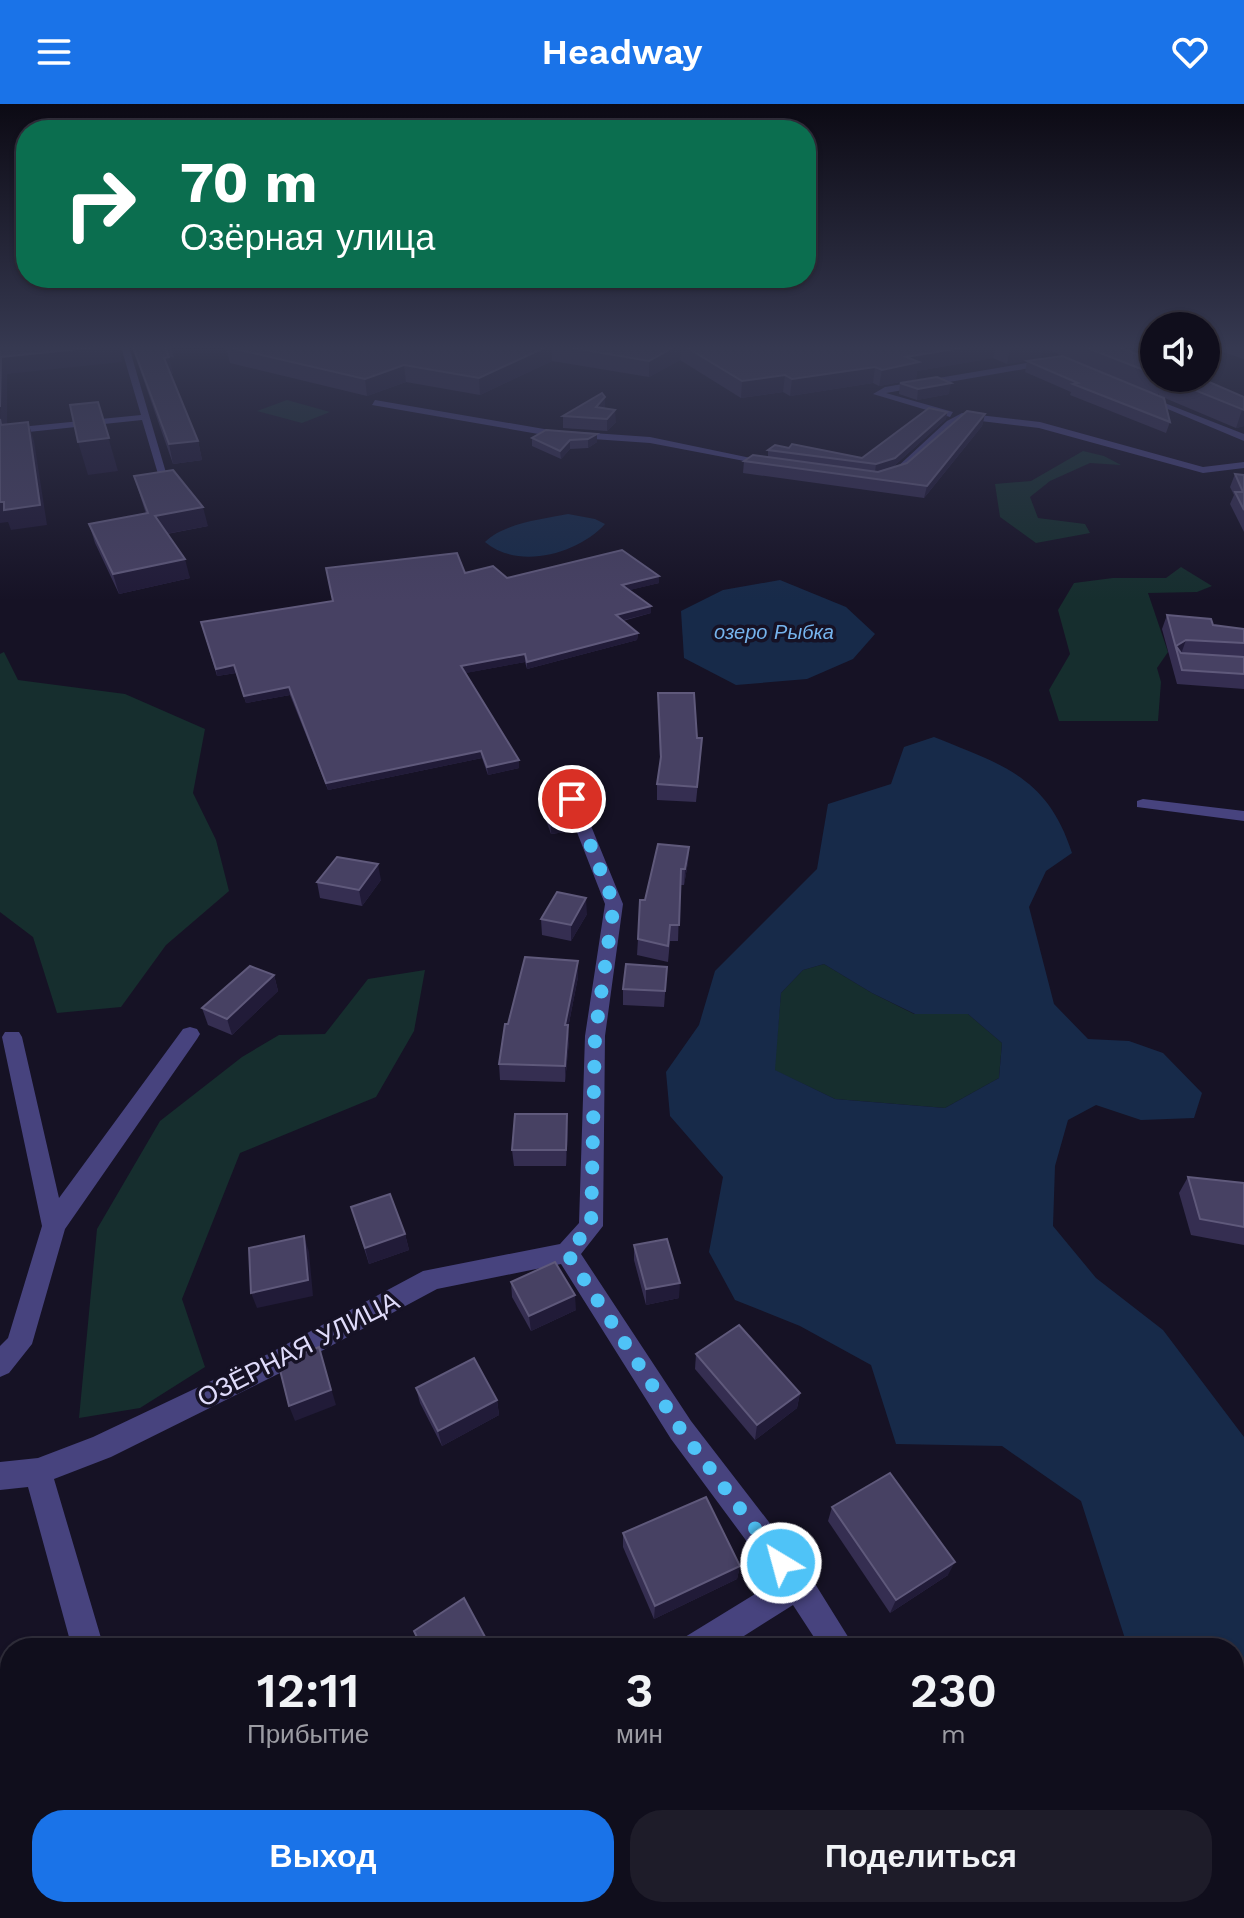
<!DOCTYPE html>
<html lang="ru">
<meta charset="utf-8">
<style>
:root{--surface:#100e1c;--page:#1e1c29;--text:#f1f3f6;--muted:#9c9ca3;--line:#302e3b;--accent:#1a73e8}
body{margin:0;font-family:"Work Sans",sans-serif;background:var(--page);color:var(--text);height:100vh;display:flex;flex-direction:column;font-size:30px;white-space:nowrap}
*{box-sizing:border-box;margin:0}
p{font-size:26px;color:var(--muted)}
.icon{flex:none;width:44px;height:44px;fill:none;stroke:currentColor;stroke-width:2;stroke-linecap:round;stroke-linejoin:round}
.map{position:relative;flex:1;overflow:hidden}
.side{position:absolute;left:0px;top:1534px;width:1244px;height:280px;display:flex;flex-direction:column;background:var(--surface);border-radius:32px 32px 0 0;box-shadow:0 2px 6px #0004,0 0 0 2px var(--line)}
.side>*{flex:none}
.guide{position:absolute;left:16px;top:16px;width:800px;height:168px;border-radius:32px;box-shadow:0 2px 6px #0004,0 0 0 2px var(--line);background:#0b6e4f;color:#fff;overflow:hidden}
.tools{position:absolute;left:1140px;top:208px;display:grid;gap:16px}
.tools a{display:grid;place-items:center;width:80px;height:80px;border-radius:50%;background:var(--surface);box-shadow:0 2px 6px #0004,0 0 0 2px var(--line);font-size:40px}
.pin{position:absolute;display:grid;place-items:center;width:68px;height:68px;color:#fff;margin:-34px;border:4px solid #fff;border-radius:50%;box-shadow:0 2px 8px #0007}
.me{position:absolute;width:88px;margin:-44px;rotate:323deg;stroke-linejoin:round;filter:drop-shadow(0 0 6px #0008)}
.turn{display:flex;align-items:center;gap:28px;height:168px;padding:0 32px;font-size:36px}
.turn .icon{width:104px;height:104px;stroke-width:2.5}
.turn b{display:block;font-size:56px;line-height:68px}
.eta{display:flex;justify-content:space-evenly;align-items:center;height:136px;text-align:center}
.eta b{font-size:48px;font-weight:600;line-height:56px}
.primary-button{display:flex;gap:16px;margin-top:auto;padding:16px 32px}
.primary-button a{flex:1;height:92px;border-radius:32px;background:var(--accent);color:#fff;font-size:32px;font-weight:600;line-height:92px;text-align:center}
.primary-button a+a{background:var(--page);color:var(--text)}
header{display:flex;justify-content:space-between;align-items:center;height:104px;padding:0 32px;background:var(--accent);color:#fff;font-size:36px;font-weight:600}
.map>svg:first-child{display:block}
.green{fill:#162e2e}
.water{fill:#172a49;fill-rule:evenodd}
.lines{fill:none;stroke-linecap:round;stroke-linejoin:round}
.minor{fill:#47437e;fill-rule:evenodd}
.wall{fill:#352e51}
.shaded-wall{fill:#211b38}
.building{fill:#474163;stroke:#5f597b;stroke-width:2}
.route{stroke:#4fc3f7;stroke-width:14;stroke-dasharray:0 25.2}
.labels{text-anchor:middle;stroke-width:7;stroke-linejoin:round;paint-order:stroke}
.far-water-label{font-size:20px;font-style:italic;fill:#76b4ed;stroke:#161225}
.near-street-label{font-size:26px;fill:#dfdbfa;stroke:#161225}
</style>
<header><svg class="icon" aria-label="menu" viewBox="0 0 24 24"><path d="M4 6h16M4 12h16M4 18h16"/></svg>Headway<svg class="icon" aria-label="heart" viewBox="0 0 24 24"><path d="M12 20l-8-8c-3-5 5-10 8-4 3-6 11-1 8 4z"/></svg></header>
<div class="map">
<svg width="1244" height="1814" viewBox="0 0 1244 1814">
<rect width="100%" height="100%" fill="#161225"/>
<g class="green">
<polygon points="287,296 330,308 302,319 257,307"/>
<polygon points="1083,347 1104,352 1121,361 1090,359 1050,377 1030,393 1038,414 1085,420 1090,429 1036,439 1000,413 995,380 1031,377"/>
<polygon points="1181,463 1212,482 1197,488 1148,489 1168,548 1157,564 1161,578 1158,617 1059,617 1049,586 1070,550 1058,506 1074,479 1113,474 1166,474"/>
<polygon points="4,548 18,576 125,590 205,625 193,689 216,736 229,787 166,841 121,903 57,909 33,833 0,808 0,550"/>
<polygon points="824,860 872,889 914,910 968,910 1002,939 999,974 945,1004 835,995 774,966 781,889 803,866"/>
<polygon points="425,866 414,927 376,993 240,1049 182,1195 205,1263 140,1304 79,1314 97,1125 160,1017 242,953 279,931 325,930 368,875"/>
</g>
<g class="water">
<path d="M 568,410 L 595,415 L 605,420 C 579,449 519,467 485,438 C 504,419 543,415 568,410 Z"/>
<polygon points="780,476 846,503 875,530 853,555 807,575 736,581 684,554 681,507 723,486"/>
<path d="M 934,633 C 1003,661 1048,673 1072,749 L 1046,767 L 1029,803 L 1054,900 L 1088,935 L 1129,937 L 1163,949 L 1202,989 L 1194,1014 L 1141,1016 L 1096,1001 L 1068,1016 L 1055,1062 L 1053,1122 L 1096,1174 L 1163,1226 L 1244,1333 L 1244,1814 L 1184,1814 L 1184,1804 L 1234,1804 L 1234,1544 L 1128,1544 L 1081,1397 L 1002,1342 L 896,1340 L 871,1261 L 800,1222 L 735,1196 L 709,1148 L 723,1073 L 670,1012 L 666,968 L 699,921 L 715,867 L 817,765 L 828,700 L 891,680 L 904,643 ZM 824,860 L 872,889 L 915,910 L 968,910 L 1002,939 L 999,974 L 945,1004 L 835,995 L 775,966 L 781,889 L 803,866 Z"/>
</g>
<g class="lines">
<g class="minor">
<polygon points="121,243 129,243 167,372 158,370 142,316 0,331 0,325 141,311"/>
<polygon points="1050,255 1053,260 886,289 953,308 950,313 873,290 885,283"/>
<polygon points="1139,289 1244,330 1244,337 1139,293"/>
<polygon points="375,296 550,326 650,333 775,359 770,362 650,339 550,332 372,301"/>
<polygon points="962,309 1040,318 1203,363 1244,358 1244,364 1203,369 1039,324 964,315 903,369 888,371 888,367 895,365 947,317"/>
<polygon points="572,690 580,695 623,800 605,932 603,1122 581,1150 691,1317 809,1470 855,1544 821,1544 793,1501 725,1544 680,1544 685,1533 776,1477 671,1335 561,1160 437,1185 286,1266 111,1353 54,1375 104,1544 72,1544 28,1383 0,1386 0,1358 38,1354 93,1333 268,1250 423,1167 560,1140 579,1119 585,932 605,800 564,695"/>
<polygon points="1143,695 1244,707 1244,717 1137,703 1137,697"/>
<polygon points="190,923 197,925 200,930 197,935 65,1125 32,1240 9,1269 0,1273 0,1242 8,1234 42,1122 2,933 5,928 19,928 22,933 59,1094 183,925"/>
<polygon points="942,1804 978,1804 981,1814 945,1814"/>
</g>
</g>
<g class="wall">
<polygon points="132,243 171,243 174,254 168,252 173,270 170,270 198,337 202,356 173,360"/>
<polygon points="226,243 1119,243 1154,257 1154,274 1200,274 1244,293 1244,322 1236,324 1160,292 1158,289 1158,291 1044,244 1007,260 993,254 917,267 916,275 879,282 873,279 790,292 783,288 741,294 680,256 649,273 552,257 480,291 406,278 367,292 230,259"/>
<polygon points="1207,243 1244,243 1244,255"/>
<polygon points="1027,257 1170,318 1166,329 1070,291 1071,288 1025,268"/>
<polygon points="900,279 949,290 917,296 899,290"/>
<polygon points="605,304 616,318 607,327 563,324 563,312"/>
<polygon points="947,308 946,315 894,362 876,367 907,359 985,310 982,322 924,394 743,369 744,357 768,353 768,346 862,354"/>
<polygon points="597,330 597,338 588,344 570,345 561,355 532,342 532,334"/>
<polygon points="1235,370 1244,371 1244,428 1230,400 1234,391 1230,383"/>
<polygon points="134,372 208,422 167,430 190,474 119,490 95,439 89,420 146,410"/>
<polygon points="465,469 507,474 659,472 659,479 629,486 651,509 623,517 638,529 637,536 527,565 525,558 465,569 519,664 488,671 482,654 328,686 290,591 246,599 236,569 217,572 201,518 333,497"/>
<polygon points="1167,511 1213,521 1244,525 1244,585 1177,580 1162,525"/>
<polygon points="658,589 701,649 696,698 657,696 657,680 660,659"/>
<polygon points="542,693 573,727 551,730 543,708"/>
<polygon points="689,743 688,758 684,781 680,781 678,837 670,837 668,858 637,851 638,835 645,796"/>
<polygon points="381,776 362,802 320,794 317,778"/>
<polygon points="587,810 571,837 542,831 541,815"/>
<polygon points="667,863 664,903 623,901 623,885"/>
<polygon points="274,871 278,887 232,931 208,921 202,904"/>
<polygon points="578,873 568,924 569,937 565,978 500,976 499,960 508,920"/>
<polygon points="568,1026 566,1062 514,1062 512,1046"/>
<polygon points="1188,1073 1244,1079 1244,1141 1191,1131 1179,1089"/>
<polygon points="351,1103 405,1130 409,1146 369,1160"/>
<polygon points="634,1141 679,1194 646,1201 634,1156"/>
<polygon points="511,1178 576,1206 531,1227 512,1193"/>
<polygon points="696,1250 800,1289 797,1304 755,1336 695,1265"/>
<polygon points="416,1284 497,1296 499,1311 442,1342 420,1299"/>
<polygon points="832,1403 948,1471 890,1509 828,1417"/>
<polygon points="623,1429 740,1462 737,1475 654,1515 623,1443"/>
</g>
<g class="shaded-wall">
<polygon points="98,243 119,243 122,258 7,270 7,321 0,323 1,253"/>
<polygon points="546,243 552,243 552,257 480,291 479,274"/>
<polygon points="674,243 681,243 680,256 649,273 649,257"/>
<polygon points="966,243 996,243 993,254 917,267 916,275 879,282 882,266 906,253"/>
<polygon points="1016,243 1044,243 1041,255 1007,260 1010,244"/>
<polygon points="169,253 173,270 168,271 164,254"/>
<polygon points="404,261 406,278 367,292 365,275"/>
<polygon points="875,263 873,279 790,292 792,275"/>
<polygon points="785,271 783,288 741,294 742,277"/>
<polygon points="951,279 949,290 917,296 918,285"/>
<polygon points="605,293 605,304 596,315 596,303"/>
<polygon points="615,306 616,318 607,327 607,315"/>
<polygon points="1242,306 1244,306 1244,322 1236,324"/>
<polygon points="947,308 946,315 894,362 875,368 876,360"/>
<polygon points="985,310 982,322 924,394 927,382"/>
<polygon points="28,318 34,337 47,421 11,426 8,418 0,419 0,398"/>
<polygon points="107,329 118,367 88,371 78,338"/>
<polygon points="597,330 597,338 588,344 588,335"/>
<polygon points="570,336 570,345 561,355 560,347"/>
<polygon points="198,337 202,356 173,360 169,340"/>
<polygon points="203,403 208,422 160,431 155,412"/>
<polygon points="185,455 190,474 119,490 113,470"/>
<polygon points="659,472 659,479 622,488 622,481"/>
<polygon points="651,502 651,509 616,518 616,511"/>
<polygon points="638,529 637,536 527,565 527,558"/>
<polygon points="1186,536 1181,550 1176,542"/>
<polygon points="525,550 525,558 461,570 461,562"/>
<polygon points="234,561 236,569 217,572 216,565"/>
<polygon points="289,583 290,591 246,599 244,592"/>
<polygon points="481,647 482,654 328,686 326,679"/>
<polygon points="519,656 519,664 488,671 487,663"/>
<polygon points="573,711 573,727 551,730 550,715"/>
<polygon points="689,743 688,758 684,781 685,765"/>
<polygon points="378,760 381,776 362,802 359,786"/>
<polygon points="586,794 587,810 571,837 571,821"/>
<polygon points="578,857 578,873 568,924 569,937 565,978 565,921"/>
<polygon points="274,871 278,887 232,931 227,915"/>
<polygon points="567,1010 568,1026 566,1062 566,1046"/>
<polygon points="405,1130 409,1146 369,1160 365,1144"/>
<polygon points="304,1132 309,1148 313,1192 257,1204 251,1189"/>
<polygon points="680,1179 679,1194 646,1201 646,1185"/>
<polygon points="575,1191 576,1206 531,1227 529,1212"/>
<polygon points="319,1243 336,1301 295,1317 289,1302"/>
<polygon points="800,1289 797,1304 755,1336 757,1321"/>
<polygon points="497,1296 499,1311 442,1342 438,1327"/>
<polygon points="955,1458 948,1471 890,1509 896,1496"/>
<polygon points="740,1462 737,1475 654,1515 655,1502"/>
</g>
<g class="building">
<polygon points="0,243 98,243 1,253 0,303"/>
<polygon points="133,243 165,243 169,253 164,254 198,337 169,340"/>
<polygon points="227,243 546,243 479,274 404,261 365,275"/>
<polygon points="567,243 674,243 649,257"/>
<polygon points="686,243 966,243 906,253 919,258 882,266 875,263 792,275 785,271 742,277"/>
<polygon points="1085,243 1119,243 1154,257 1154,270"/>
<polygon points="1062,252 1164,294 1170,318 1073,280 1078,279 1027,257"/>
<polygon points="937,273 951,279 918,285 900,279"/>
<polygon points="1165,274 1200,274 1244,293 1244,306"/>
<polygon points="602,289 605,293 596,303 615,306 607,315 563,312"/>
<polygon points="98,298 109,334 78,338 70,301"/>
<polygon points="929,304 947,308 895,354 876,360 768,346 775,341 789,344 792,340 862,354"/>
<polygon points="967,307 985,310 927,382 744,357 753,351 878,368 907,359"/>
<polygon points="0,315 1,321 28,318 40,401 4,406 4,398 0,398"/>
<polygon points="546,326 597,330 588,335 570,336 560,347 532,334"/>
<polygon points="173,366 203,403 155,412 185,455 113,470 89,420 148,409 134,372"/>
<polygon points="1235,370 1244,371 1244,406 1235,388 1243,388"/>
<polygon points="622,446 659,472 622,481 651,502 616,511 638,529 527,558 525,550 461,562 519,656 487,663 481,647 326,679 289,583 244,592 234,561 216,565 201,518 333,497 326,464 457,449 465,469 493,462 507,474"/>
<polygon points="1167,511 1211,515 1213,521 1244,525 1244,539 1186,536 1176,542 1181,549 1244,553 1244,570 1182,566"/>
<polygon points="658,589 694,589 697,634 702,634 697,683 657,680 661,653"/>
<polygon points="564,689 573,711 550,715 542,693"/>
<polygon points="658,740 689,743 685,765 681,765 679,821 670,821 668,842 638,835 640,796 645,796"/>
<polygon points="337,753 378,760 359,786 317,778"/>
<polygon points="557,788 586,794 571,821 541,815"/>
<polygon points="525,853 578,857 565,921 568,921 565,962 499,960 505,920 508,920"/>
<polygon points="626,860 667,863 665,887 623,885"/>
<polygon points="250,862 274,871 227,915 202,904"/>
<polygon points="515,1010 567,1010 566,1046 512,1046"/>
<polygon points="1188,1073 1244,1079 1244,1123 1200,1115"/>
<polygon points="390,1090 405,1130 365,1144 351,1103"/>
<polygon points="304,1132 308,1176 251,1189 249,1144"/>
<polygon points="667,1135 680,1179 646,1185 634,1141"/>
<polygon points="555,1158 575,1191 529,1212 511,1178"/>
<polygon points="739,1221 800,1289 757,1321 696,1250"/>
<polygon points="319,1243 331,1286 289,1302 278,1258"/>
<polygon points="474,1254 497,1296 438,1327 416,1284"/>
<polygon points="890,1369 955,1458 896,1496 832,1403"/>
<polygon points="706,1393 740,1462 655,1502 623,1429"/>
<polygon points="464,1494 491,1544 422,1544 414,1527"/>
</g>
<linearGradient id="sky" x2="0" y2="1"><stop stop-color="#0c0a14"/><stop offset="0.49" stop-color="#363951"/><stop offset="1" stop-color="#363951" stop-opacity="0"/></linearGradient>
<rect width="1244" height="497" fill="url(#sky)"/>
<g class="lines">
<polyline class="route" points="572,695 614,800 595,932 591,1122 567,1149 681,1326 781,1459"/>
</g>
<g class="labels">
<g class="far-water-label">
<text x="774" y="535">озеро Рыбка</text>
</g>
<g class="near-street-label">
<text transform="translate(298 1245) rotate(-27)" y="9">ОЗЁРНАЯ УЛИЦА</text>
</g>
</g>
</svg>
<div class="tools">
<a><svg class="icon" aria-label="sound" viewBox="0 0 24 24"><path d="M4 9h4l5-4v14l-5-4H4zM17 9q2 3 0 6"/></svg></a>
</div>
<div class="pin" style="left:572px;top:695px;background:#d93025"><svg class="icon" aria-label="arrive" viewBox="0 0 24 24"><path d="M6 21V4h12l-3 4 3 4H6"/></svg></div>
<svg class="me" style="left:781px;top:1459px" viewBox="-20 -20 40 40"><circle r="17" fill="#4fc3f7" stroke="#fff" stroke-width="3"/><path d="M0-11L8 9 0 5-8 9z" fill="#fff"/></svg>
<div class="guide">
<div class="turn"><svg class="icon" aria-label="right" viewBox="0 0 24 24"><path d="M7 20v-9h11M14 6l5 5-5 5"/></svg><div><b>70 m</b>Озёрная улица</div></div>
</div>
<section class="side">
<div class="eta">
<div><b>12:11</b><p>Прибытие</p></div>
<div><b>3</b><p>мин</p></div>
<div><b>230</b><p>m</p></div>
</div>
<div class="primary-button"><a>Выход</a><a>Поделиться</a></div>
</section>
</div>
